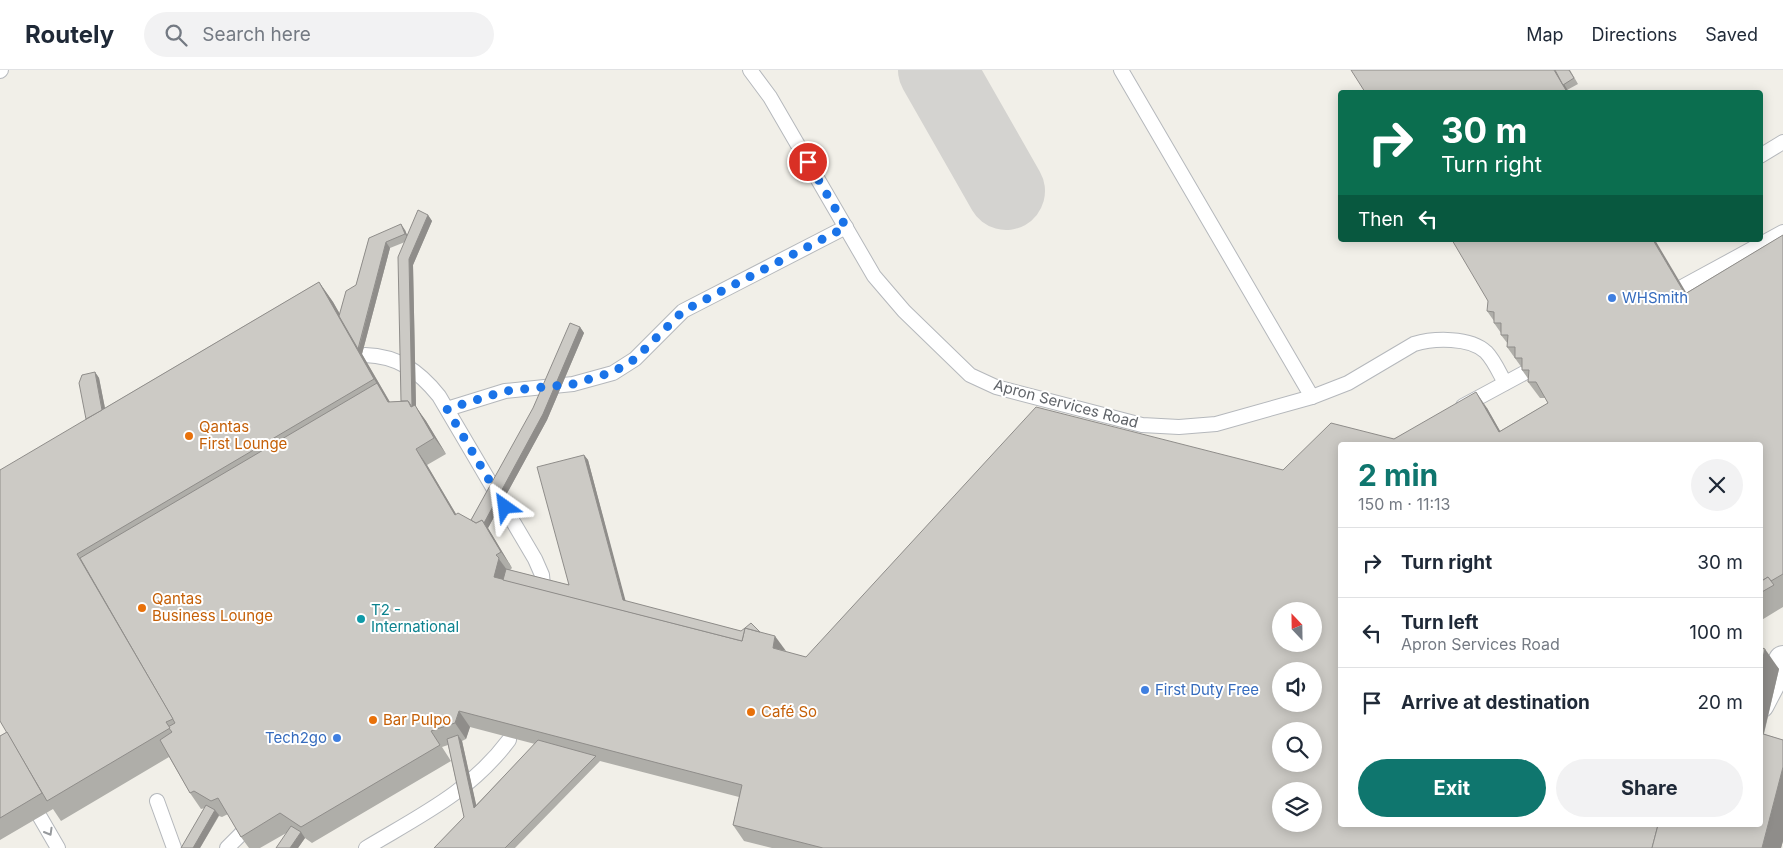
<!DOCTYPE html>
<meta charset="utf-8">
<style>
:root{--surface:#fff;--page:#f2f2f3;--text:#1f2937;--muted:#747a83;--line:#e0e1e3;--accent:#0f766e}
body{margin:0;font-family:Inter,sans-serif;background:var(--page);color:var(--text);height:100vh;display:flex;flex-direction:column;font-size:19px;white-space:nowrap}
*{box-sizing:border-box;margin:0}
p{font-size:16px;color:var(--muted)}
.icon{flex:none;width:28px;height:28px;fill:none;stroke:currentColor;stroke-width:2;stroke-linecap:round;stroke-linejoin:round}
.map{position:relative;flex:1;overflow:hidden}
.side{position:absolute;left:1338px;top:372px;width:425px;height:385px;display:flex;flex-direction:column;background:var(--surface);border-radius:5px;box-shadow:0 2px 12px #0003}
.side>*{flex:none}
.top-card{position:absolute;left:1338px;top:20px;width:425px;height:152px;border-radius:5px;box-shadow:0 2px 12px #0003;background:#0b6e4f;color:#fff;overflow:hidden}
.needle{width:32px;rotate:338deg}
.fabs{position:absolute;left:1272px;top:532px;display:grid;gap:10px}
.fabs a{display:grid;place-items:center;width:50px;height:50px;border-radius:50%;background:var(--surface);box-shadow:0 2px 12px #0003;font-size:25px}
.pin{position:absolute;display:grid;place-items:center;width:42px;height:42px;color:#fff;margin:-21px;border:2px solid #fff;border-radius:50%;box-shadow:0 1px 5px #0007}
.me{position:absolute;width:55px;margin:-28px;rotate:329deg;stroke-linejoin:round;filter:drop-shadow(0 0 4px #0008)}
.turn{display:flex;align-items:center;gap:18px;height:105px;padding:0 20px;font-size:22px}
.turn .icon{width:65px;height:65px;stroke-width:2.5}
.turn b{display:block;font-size:35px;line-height:42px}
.then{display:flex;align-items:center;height:48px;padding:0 20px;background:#0003;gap:10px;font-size:19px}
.round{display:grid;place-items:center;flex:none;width:52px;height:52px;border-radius:26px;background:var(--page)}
.summary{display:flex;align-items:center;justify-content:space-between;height:85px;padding:0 20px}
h1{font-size:30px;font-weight:700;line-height:38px;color:var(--accent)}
.primary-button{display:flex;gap:10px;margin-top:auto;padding:10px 20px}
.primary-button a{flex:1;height:58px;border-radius:30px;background:var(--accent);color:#fff;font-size:20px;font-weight:700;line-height:58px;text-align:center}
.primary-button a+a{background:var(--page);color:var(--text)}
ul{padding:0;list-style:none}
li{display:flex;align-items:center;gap:15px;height:70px;padding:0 20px;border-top:1px solid var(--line)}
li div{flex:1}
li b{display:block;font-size:19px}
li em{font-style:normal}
header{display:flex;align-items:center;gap:30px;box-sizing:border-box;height:70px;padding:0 25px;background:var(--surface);border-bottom:1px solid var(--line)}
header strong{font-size:24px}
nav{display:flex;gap:28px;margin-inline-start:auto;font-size:18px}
.search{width:350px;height:45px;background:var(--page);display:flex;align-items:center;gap:12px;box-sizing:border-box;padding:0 18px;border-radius:28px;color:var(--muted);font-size:19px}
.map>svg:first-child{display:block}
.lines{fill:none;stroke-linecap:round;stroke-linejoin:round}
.taxiway{stroke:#d4d3d0;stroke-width:78}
.service-casing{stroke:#b5b8bc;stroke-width:16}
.tertiary-casing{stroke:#b5b8bc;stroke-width:30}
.service{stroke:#fff;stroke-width:14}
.tertiary{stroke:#fff;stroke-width:28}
.wall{fill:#afaea9;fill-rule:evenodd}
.shaded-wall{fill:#8f8d8a}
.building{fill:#cccac5;stroke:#8f8d8a;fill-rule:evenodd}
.oneway{stroke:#979a9d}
.route{stroke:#1a73e8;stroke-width:9;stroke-dasharray:0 16.2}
.shop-dot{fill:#3f7fe0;stroke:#fff;stroke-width:2}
.food-dot{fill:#e8710a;stroke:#fff;stroke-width:2}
.culture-dot{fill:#0f9aa8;stroke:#fff;stroke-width:2}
.labels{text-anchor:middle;stroke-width:4;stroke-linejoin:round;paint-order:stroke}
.shop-label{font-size:15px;fill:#366cbe;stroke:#fff;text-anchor:start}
.street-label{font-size:15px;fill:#5f6368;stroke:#fff}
.food-label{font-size:15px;fill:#c56008;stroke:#fff;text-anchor:start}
.culture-label{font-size:15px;fill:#0d838f;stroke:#fff;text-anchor:start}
</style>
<header>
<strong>Routely</strong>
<div class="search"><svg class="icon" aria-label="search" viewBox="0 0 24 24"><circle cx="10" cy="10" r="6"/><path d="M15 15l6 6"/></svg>Search here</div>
<nav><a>Map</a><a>Directions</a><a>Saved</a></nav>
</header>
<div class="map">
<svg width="1783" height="778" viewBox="0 0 1783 778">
<rect width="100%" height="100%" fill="#f1efe8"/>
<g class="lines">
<polyline class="taxiway" points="937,0 1006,121"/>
<g class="service-casing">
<g id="service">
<path d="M 750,0 L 770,27 L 874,206 L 904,241 L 970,305 L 996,317 L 1142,355 L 1179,357 L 1216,354 L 1312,327 L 1348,313 L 1414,274 C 1434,268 1470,267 1486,282 C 1494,290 1500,304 1505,313"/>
<polyline points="1121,0 1312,327"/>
<polyline points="0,1 1,0"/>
<polyline points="1760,86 1783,72"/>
<polyline points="1682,217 1783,162"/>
<path d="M 365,285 C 398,286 419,301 439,326 L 535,489 L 542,505 L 544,527"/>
<polyline points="1463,336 1526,302"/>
<polyline points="447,339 505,321 573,314 613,303 635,289 683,241 846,157"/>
<polyline points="157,731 174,778"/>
<polyline points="40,747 58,778"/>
<polyline points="227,778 241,764"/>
<path d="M 366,778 C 421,745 470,722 509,670"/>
</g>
</g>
<g class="tertiary-casing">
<polyline id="tertiary" points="1760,634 1783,590"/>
</g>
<use href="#service" class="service"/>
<use href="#tertiary" class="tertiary"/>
</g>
<g class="wall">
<polygon points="1570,0 1578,14 1567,20 1567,19 1569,22 1365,22"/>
<path d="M 428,145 L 432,151 L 413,195 L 416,337 L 426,351 L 446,384 L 427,395 L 456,444 L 471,450 L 580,257 L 584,263 L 547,350 L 488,458 L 512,498 L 510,500 L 569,515 L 584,385 L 588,390 L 625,531 L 741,561 L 760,562 L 786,582 L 806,587 L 1283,400 L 1394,369 L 1487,338 L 1500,361 L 1548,333 L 1545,328 L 1540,328 L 1528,312 L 1529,310 L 1522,300 L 1522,298 L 1507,277 L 1508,274 L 1501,265 L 1501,263 L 1494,253 L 1494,251 L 1487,241 L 1686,223 L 1783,165 L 1783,537 L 1760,551 L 1760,375 L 1340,755 L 1760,577 L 1779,599 L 1764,664 L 1783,670 L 1783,771 L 1781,778 L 772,778 L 744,771 L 733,755 L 739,727 L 600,691 L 515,778 L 434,778 L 464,747 L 448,675 L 442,677 L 451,691 L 312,773 L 305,768 L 298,778 L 276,778 L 288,762 L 260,778 L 249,778 L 241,767 L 228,744 L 222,747 L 219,746 L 200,778 L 181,778 L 205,738 L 201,739 L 190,723 L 169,687 L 61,751 L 53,739 L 0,770 L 0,666 L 7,662 L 86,349 L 95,302 L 99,308 L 105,338 L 319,212 L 333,232 L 340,244 L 356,215 L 369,168 L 405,160 L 407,165 ZM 405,172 L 401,331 L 390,332 L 362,284 L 390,178 ZM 470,657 L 535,674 L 476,735 L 462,671 L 466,669 Z"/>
</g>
<g class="shaded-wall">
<polygon points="1554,0 1555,0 1569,22 1567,22"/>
<polygon points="428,145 432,151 413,195 416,337 426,351 446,384 412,337 409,189"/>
<polygon points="401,154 405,160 409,170 405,164"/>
<polygon points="1653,170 1655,170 1696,239 1685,224"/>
<polygon points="386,172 390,178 362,284 399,348 388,332 374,309 319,212 333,232 359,278"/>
<polygon points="580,257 584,263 547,350 488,458 512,498 501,482 479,461"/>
<polygon points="95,302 99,308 110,364 106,358"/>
<polygon points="1476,322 1487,338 1508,375 1499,362"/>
<polygon points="416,379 427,395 466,461 455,445"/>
<polygon points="584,385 588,390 627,536 623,530"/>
<polygon points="496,485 510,504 502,512 494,507"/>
<polygon points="775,566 786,581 773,578"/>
<polygon points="1765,579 1779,599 1760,679 1760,600"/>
<polygon points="459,641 470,657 466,669 455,653"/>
<polygon points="458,665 462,671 478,743 474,738"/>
<polygon points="1783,697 1783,771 1781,778 1762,778"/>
<polygon points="215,740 219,745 200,778 193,778"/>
<polygon points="301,762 305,768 298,778 290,778"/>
</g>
<g class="building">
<polygon points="1351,0 1554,0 1567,22 1365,22"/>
<polygon points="1555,0 1569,0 1574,8 1563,15"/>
<polygon points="418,140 428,145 409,189 412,337 408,331 401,331 398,187"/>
<polygon points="401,154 405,164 386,172 358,279 339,246 346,221 356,215 369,168"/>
<path d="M 1783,165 L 1783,504 L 1771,511 L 1768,507 L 1760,512 L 1760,375 L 1340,375 L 1340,755 L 1658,755 L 1652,778 L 823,778 L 733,755 L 742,715 L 459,641 L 455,653 L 431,661 L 440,675 L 301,757 L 280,743 L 241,767 L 218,728 L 211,731 L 194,721 L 190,723 L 160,670 L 172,662 L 168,657 L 175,653 L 80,488 L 377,313 L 388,332 L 408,331 L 411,337 L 415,335 L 434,368 L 416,379 L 455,445 L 458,443 L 476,453 L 482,450 L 501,482 L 496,485 L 499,488 L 494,507 L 742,571 L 745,558 L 756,561 L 775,566 L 773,578 L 806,587 L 1036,337 L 1283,400 L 1331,353 L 1394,369 L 1476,322 L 1499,362 L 1548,333 L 1536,312 L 1528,312 L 1529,300 L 1522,300 L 1522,288 L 1515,288 L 1515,277 L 1507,277 L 1508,265 L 1501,265 L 1501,253 L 1494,253 L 1494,242 L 1487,241 L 1488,231 L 1452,170 L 1653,170 L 1685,224 ZM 1281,541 L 1314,541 L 1314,574 L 1281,574 ZM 1281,601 L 1314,601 L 1314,634 L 1281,634 ZM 1281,661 L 1314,661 L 1314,694 L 1281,694 ZM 1281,721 L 1314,721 L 1314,754 L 1281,754 Z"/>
<polygon points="319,212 374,309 77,484 173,649 166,652 170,658 47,731 0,651 0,400"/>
<polygon points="570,253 580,257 543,344 484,453 482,450 476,453 471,450 533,338"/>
<polygon points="95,302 102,340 86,349 79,313 82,305"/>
<polygon points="584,385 623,530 741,561 745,558 742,571 503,510 506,499 569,515 537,397"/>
<polygon points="1768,507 1774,515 1760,523 1760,512"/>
<polygon points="751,553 760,562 745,558"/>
<polygon points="1760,577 1765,579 1760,600"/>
<polygon points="7,662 42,723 0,748 0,666"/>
<polygon points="1760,663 1783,670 1783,697 1762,778 1652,778 1658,755 1760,755"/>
<polygon points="458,665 474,738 538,670 596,686 505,778 434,778 464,747 447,669"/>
<polygon points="206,735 215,740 193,778 181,778"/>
<polygon points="291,756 301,762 290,778 276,778"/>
</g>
<defs><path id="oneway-chevron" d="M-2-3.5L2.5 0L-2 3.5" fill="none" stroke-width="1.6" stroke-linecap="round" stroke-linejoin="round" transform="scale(1.25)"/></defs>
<use class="oneway" href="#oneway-chevron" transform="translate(49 762) rotate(60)"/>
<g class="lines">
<polyline class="route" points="505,437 447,339 505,321 573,314 613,302 635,289 683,241 846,157 808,92"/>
</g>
<g class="shop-dot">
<circle cx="1612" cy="228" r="5"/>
<circle cx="1145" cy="620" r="5"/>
<circle cx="337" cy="668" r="5"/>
</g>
<g class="food-dot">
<circle cx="189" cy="366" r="5"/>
<circle cx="142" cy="538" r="5"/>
<circle cx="751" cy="642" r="5"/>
<circle cx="373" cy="650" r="5"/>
</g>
<circle class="culture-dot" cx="361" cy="549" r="5"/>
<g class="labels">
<g class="shop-label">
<text x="1622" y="233">WHSmith</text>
<text x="1155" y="625">First Duty Free</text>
<text x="327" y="673" text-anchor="end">Tech2go</text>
</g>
<g class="street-label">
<text transform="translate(1066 334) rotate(15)" y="5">Apron Services Road</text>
</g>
<g class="food-label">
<text x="199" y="362">Qantas<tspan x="199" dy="17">First Lounge</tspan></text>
<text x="152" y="534">Qantas<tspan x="152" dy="17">Business Lounge</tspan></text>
<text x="761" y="647">Café So</text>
<text x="383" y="655">Bar Pulpo</text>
</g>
<g class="culture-label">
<text x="371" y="545">T2 -<tspan x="371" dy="17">International</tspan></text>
</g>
</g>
</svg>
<div class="fabs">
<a><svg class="needle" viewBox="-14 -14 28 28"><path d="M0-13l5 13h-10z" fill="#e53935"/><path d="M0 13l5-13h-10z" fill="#747a83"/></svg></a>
<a><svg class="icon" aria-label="sound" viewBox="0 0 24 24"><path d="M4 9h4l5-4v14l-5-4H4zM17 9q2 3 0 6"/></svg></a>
<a><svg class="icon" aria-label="search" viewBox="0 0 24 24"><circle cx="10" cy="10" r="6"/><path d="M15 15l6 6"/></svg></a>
<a><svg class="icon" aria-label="layers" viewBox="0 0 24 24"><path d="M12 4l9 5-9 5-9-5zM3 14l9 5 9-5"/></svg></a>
</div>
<div class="pin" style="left:808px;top:92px;background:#d93025"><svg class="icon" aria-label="arrive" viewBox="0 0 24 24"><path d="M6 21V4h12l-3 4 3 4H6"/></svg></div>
<svg class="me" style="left:505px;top:437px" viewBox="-20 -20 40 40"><path d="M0-17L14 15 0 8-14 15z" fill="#1a73e8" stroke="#fff" stroke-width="4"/></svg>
<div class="top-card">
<div class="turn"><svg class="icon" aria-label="right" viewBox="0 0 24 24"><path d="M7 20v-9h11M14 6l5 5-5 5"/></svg><div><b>30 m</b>Turn right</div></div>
<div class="then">Then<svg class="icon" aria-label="left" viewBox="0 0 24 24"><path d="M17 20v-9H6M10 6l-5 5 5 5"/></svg></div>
</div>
<section class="side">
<div class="summary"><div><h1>2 min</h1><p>150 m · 11:13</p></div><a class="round"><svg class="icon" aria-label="close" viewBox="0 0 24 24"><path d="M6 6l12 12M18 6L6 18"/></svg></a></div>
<ul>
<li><svg class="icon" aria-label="right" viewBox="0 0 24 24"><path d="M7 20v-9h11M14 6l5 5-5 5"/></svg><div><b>Turn right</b></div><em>30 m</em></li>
<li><svg class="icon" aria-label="left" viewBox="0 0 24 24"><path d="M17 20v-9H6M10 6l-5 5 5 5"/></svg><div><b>Turn left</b><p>Apron Services Road</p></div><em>100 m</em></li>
<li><svg class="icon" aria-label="arrive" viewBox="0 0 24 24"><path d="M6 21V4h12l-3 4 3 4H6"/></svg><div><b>Arrive at destination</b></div><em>20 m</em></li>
</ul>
<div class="primary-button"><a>Exit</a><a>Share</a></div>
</section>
</div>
